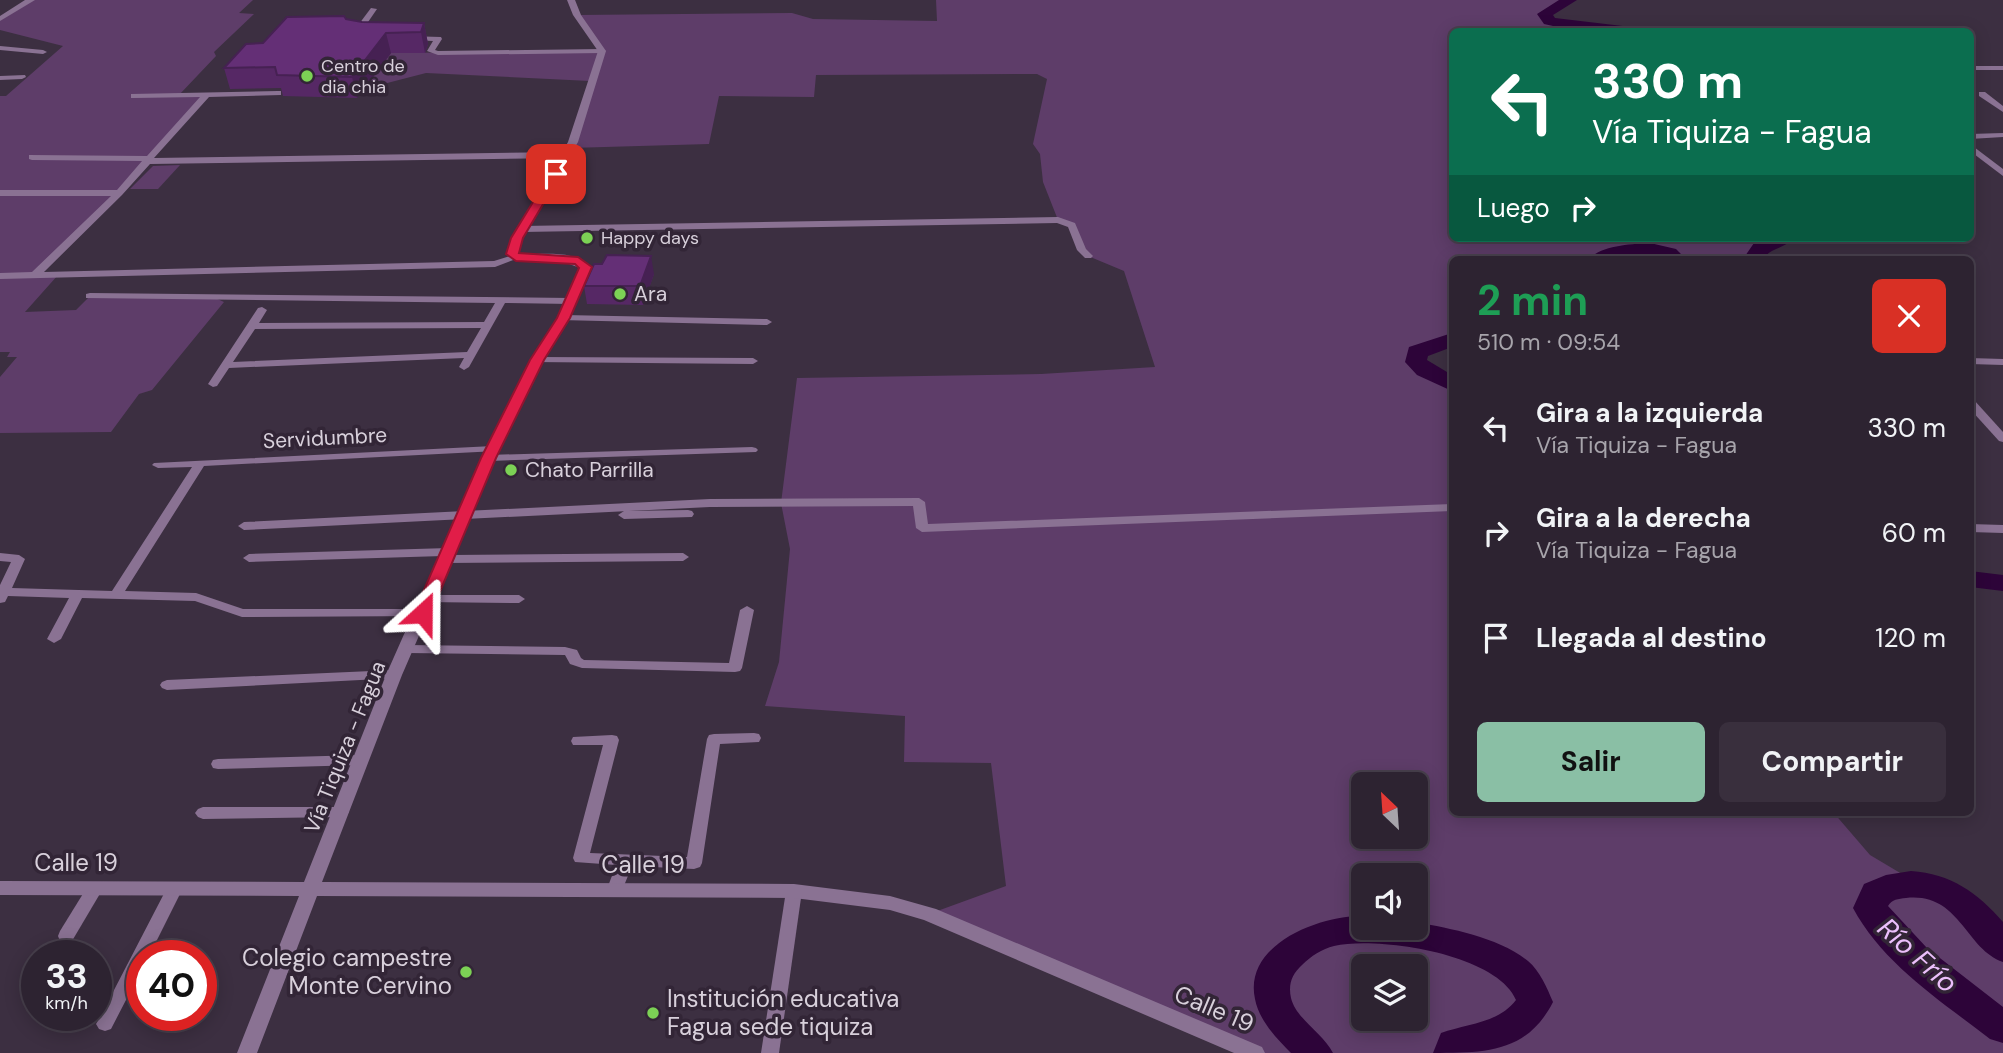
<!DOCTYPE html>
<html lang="es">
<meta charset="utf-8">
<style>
:root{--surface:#2d2331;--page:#392f3d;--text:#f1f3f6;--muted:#a7a4ab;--line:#48404d;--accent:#8abfa5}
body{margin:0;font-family:"DM Sans",sans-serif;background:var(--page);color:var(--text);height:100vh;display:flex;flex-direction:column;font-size:26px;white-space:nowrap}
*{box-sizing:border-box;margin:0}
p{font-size:23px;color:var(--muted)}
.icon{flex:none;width:38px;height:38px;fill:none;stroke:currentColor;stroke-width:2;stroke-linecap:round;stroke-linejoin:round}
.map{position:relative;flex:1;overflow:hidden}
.side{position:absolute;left:1449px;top:256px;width:525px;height:560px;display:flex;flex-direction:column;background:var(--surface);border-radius:10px;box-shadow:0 4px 18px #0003,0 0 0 2px var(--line)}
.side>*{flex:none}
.hud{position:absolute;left:1449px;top:28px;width:525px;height:214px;border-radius:10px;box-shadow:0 4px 18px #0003,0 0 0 2px var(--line);background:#0b6e4f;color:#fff;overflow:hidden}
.needle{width:46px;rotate:335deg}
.buttons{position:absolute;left:1351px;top:772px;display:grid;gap:14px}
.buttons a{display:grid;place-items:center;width:77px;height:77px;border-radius:10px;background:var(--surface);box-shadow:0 4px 18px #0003,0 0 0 2px var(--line);font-size:35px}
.speed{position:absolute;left:21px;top:940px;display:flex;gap:14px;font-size:35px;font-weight:700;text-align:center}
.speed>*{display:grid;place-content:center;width:91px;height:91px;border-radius:50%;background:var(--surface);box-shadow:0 4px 18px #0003,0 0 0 2px var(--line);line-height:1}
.speed small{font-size:18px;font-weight:400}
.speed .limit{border:10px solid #d22;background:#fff;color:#111}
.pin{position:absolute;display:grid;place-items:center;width:60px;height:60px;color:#fff;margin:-30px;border-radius:14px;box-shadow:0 4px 10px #0006}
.me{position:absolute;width:77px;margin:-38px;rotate:24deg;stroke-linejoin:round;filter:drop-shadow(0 0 5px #0008)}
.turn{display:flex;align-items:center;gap:24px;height:147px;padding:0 28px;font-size:32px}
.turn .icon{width:91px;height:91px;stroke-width:2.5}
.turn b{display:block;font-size:49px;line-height:60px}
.then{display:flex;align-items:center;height:66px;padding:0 28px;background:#0003;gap:14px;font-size:26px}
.round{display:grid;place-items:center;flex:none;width:74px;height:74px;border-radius:10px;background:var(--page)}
.head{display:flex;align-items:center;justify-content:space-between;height:119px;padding:0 28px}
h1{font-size:42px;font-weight:700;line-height:52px;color:#1e9e55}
.action{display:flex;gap:14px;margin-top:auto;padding:14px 28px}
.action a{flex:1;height:80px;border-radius:10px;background:var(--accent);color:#111;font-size:28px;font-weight:700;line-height:80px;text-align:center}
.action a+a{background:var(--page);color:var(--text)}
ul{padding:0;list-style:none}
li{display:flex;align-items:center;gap:21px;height:105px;padding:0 28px}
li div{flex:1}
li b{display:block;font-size:26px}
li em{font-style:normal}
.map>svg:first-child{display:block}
.green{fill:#5e3d69;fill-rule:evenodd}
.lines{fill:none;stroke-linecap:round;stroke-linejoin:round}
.river{fill:#2d0439;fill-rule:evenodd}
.minor{fill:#8a7293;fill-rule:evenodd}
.tertiary{fill:#8a7293;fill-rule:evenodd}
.wall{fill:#562865}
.shaded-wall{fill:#462153}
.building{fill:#642f76;stroke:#462153;stroke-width:2}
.route{fill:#e11d48;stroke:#92132f;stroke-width:2}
.poi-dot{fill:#7cd155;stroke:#322536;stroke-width:2.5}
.labels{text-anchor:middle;stroke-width:7;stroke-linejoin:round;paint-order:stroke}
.far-poi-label{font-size:18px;fill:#d8d0db;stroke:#322536;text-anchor:start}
.poi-label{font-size:21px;fill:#d8d0db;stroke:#322536;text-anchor:start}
.street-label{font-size:21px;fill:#d8d0db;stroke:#322536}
.near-street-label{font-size:24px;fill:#d8d0db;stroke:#322536}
.near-poi-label{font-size:24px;fill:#d8d0db;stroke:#322536;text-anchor:end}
.near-water-label{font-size:28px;font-style:italic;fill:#ebbffb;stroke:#322536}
</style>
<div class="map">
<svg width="2003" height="1053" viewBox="0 0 2003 1053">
<rect width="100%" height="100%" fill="#3c2f41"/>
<g class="green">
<polygon points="31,0 253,0 239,13 254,14 214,52 216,56 179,95 206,95 119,193 35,275 58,275 25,312 76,310 90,296 213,297 224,302 152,390 139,394 111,432 0,433 0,377 17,357 7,357 10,352 0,352 0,96 6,96 63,46 0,30 0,19"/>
<path d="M 936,0 L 1570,0 L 1545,13 L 1549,21 L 1562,25 L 1631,31 L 1452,32 L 1452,238 L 1783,238 L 1761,247 L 1753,259 L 1676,259 L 1665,252 L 1651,249 L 1629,251 L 1600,259 L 1452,259 L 1452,340 L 1417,352 L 1416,362 L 1425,370 L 1452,384 L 1452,812 L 1833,812 L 1870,855 L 1917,883 L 1936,887 L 1960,899 L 1974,911 L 2003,948 L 2003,1053 L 1255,1053 L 929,914 L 1006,886 L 991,763 L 904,762 L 905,716 L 765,706 L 779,662 L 790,549 L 781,503 L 797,378 L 1041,374 L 1155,367 L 1124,271 L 1088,256 L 1072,225 L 1058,220 L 1043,182 L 1040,154 L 1033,144 L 1047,79 L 1037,74 L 816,75 L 814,97 L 719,96 L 709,144 L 570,148 L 590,81 L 426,73 L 364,89 L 391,53 L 602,51 L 577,15 L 792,13 L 813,19 L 937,21 ZM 1363,784 L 1416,784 L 1416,836 L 1363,836 ZM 1363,875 L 1416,875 L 1416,928 L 1363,928 ZM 1363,966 L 1416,966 L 1416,1018 L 1363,1018 Z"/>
<polygon points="180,165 158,189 130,189 153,166"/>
</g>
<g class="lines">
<g class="river">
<polygon points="1559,0 1577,0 1553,15 1555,18 1631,27 1638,32 1580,32 1544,24 1537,14"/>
<path d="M 1765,238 L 1793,238 C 1785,249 1771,247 1763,259 L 1743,259 L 1754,243 Z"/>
<path d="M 1650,243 L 1676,249 L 1686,259 L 1663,259 L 1650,255 L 1590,259 C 1600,245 1634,244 1650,243 Z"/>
<polygon points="1452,333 1452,347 1428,356 1427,360 1452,375 1452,391 1417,375 1405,362 1409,347"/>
<polygon points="1970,571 2003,575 2003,591 1970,587"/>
<path d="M 1911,871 C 1951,874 1977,892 2003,922 L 2003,962 C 1965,949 1960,892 1906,898 C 1898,899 1892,899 1888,906 L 1927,948 L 2003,1007 L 2003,1043 L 1990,1039 C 1941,1001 1883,964 1853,908 L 1864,884 L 1886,875 Z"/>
<path d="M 1363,916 L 1363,928 L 1416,928 L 1416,922 C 1452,929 1498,937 1528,961 C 1540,971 1547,988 1553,1002 C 1527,1053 1485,1053 1433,1053 L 1441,1033 C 1466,1024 1499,1023 1516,1000 C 1497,954 1378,936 1334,946 C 1322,949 1311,956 1302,965 C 1292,974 1288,984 1291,998 C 1296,1019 1323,1033 1333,1053 L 1291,1053 C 1276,1038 1259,1020 1255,999 C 1243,944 1321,915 1363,916 Z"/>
</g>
<g class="minor">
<polygon points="371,8 377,9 357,38 351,38 350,36"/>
<polygon points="407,36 441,37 442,39 435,50 438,51 602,49 606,51 602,53 438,55 427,51 433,41 410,40 406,38"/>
<polygon points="0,46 43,50 47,52 43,54 0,50"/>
<rect x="1970" y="66" width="33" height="4"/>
<polygon points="25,75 26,77 22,79 0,80 0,76"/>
<polygon points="278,91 281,91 281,95 209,97 154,158 567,152 571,155 567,158 150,164 122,195 44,272 494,261 516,254 521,257 495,267 0,279 0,273 32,272 111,196 0,196 0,190 117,190 142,161 32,160 29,159 29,155 147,156 200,97 134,98 131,98 131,94"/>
<polygon points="1979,92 1985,92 2003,106 2003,112 1979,96"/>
<polygon points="2003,133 2003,137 1970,139 1970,134"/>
<polygon points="1970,144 2003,169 2003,176 1970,151"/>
<polygon points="1058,217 1075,223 1086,249 1093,256 1091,258 1085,258 1077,250 1068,227 1057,223 522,232 517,229 522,226"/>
<path d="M 90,293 L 571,298 L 576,301 L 571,304 L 505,303 L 469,367 L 464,370 L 459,367 L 464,358 L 229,368 L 217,386 L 213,387 L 208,384 L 258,308 L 262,307 L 267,310 L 259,323 L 484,322 L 495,303 L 86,298 L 86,294 ZM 481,328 L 467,352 L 233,362 L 255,329 Z"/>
<polygon points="564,315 767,319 772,322 767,325 560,320 560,316"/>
<polygon points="537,357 753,358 758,361 753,364 533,362 532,360"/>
<polygon points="1970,358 2003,359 2003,365 1970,364"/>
<polygon points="1970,399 1974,400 2003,432 2003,442 1999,441 1970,409"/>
<polygon points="493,446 497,447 499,449 497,451 204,466 125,591 196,593 243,609 423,609 428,610 430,613 428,616 242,617 195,601 82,598 61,639 54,643 47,639 69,598 8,596 5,602 0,603 0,585 11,562 0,561 0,553 19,555 25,559 12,588 112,591 192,467 158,468 152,465 154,463"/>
<polygon points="752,447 756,448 758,450 756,452 489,461 483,458 489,455"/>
<polygon points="919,498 925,502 928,524 1452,504 1452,511 922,532 916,528 913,506 710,507 244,530 238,526 244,522 710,499"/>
<polygon points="688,510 692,511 694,514 692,517 624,519 618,515 624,511"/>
<polygon points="1970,524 2003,525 2003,533 1970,532"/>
<polygon points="449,548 455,552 451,555 683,553 689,557 683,561 446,563 440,559 443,556 249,562 243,558 249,554"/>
<polygon points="429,595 519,595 525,599 519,603 424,602 423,599 424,596"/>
<polygon points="747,606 754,610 742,668 740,671 735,672 582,668 570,664 565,655 407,653 400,649 407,645 565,647 577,650 581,658 584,660 729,663 740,610"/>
<polygon points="394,670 399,672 401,675 399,678 167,690 162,688 160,685 162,682 167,680"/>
<polygon points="754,733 759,734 761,738 759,742 720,744 702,863 700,867 694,869 632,866 621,893 615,895 609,893 607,889 616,865 575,862 573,858 603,745 573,745 571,741 573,737 612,735 617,736 619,740 590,853 687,857 707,739 709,735 714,734"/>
<polygon points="361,755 366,756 368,760 366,764 361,765 218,769 213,768 211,764 213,760 218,759"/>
<polygon points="203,807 341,807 346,808 349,812 346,816 341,817 203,819 198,817 195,813 198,809"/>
<polygon points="95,882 101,884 103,888 101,892 72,941 66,942 60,941 58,936 60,931 89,884"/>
<polygon points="175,882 181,884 183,888 149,956 142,956 142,969 111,1029 105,1031 99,1029 96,1024 99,1019 169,884"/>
<polygon points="794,885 800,887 802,891 779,1053 761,1053 786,891 788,887"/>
</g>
<g class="tertiary">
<polygon points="25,0 35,0 0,21 0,16"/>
<path d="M 567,0 L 575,0 L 581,15 L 606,51 L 578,142 L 517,249 L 520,254 C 542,255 575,249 591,267 L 570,318 L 543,360 L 496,458 L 402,675 L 322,882 L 794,884 L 890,896 L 936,909 L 1262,1047 L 1265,1053 L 1234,1053 L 924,920 L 890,910 L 794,898 L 317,896 L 257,1053 L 237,1053 L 299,896 L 0,895 L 0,881 L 304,882 L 386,675 L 482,458 L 531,360 L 558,318 L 580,268 L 564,262 L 512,259 L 507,249 L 568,142 L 598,51 L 573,15 Z"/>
</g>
</g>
<g class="wall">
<polygon points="346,19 362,22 424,23 428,44 425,53 391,53 357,98 283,96 281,88 230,89 224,68 263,43"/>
<polygon points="654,274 643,305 587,304 584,286"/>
</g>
<g class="shaded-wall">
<polygon points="424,23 428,44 425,53 421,32"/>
<polygon points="386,33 391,53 357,98 352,77"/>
<polygon points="651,256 654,274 643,305 640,286"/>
</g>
<g class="building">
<polygon points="344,16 346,19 362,22 424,23 421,32 386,33 352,77 277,75 275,67 224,68 246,44 263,43 287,17"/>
<polygon points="607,255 651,256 640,286 584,286 594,264 602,264"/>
</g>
<polygon class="route" points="552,171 561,174 523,238 519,253 578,257 592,267 570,318 544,360 496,458 431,613 423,619 417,617 414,613 481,458 530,360 557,318 579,268 575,264 516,261 506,254 511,238"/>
<g class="poi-dot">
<circle cx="307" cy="76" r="7"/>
<circle cx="587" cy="238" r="7"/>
<circle cx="620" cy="294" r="7"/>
<circle cx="511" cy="470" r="7"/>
<circle cx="466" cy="972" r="7"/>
<circle cx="653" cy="1013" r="7"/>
</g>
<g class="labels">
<g class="far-poi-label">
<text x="321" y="72">Centro de<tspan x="321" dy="21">dia chia</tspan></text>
<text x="601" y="244">Happy days</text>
</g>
<g class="poi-label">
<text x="634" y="301">Ara</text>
<text x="525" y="477">Chato Parrilla</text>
</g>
<g class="street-label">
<text transform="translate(325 438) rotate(-3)" y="7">Servidumbre</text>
<text transform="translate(345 747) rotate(-68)" y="7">Vía Tiquiza - Fagua</text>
</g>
<g class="near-street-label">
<text x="76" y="871">Calle 19</text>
<text x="643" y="873">Calle 19</text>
<text transform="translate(1214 1009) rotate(23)" y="8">Calle 19</text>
</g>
<g class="near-poi-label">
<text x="452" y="966">Colegio campestre<tspan x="452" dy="28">Monte Cervino</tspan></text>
<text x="667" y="1007" text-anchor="start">Institución educativa<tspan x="667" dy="28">Fagua sede tiquiza</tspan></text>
</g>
<g class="near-water-label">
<text transform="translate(1918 955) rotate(42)" y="10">Río Frío</text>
</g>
</g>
</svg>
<div class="buttons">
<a><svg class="needle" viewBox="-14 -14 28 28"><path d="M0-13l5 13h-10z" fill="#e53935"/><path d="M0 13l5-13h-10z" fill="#a7a4ab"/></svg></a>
<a><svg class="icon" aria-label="sound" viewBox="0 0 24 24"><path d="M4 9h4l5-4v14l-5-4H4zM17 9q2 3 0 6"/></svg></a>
<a><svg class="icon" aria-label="layers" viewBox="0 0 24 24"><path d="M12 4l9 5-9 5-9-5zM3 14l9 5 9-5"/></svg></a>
</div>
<div class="speed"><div>33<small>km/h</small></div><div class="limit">40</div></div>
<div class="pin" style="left:556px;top:174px;background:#d93025"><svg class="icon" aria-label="arrive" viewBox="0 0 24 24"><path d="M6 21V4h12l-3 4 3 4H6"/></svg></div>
<svg class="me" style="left:423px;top:613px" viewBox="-20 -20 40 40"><path d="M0-17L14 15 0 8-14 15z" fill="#e11d48" stroke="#fff" stroke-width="4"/></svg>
<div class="hud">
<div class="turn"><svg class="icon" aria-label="left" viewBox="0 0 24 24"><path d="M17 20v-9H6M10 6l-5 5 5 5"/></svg><div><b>330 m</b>Vía Tiquiza - Fagua</div></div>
<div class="then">Luego<svg class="icon" aria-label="right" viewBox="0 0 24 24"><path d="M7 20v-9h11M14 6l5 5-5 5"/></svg></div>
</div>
<section class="side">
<div class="head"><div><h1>2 min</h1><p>510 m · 09:54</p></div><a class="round" style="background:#d93025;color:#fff"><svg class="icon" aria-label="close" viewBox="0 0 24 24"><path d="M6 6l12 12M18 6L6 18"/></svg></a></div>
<ul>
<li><svg class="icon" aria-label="left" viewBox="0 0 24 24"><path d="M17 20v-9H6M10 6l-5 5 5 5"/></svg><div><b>Gira a la izquierda</b><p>Vía Tiquiza - Fagua</p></div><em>330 m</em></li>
<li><svg class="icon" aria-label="right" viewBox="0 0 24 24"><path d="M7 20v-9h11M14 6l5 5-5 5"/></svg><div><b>Gira a la derecha</b><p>Vía Tiquiza - Fagua</p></div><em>60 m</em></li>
<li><svg class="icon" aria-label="arrive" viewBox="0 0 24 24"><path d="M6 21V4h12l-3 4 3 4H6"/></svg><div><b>Llegada al destino</b></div><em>120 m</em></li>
</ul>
<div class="action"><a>Salir</a><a>Compartir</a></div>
</section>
</div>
